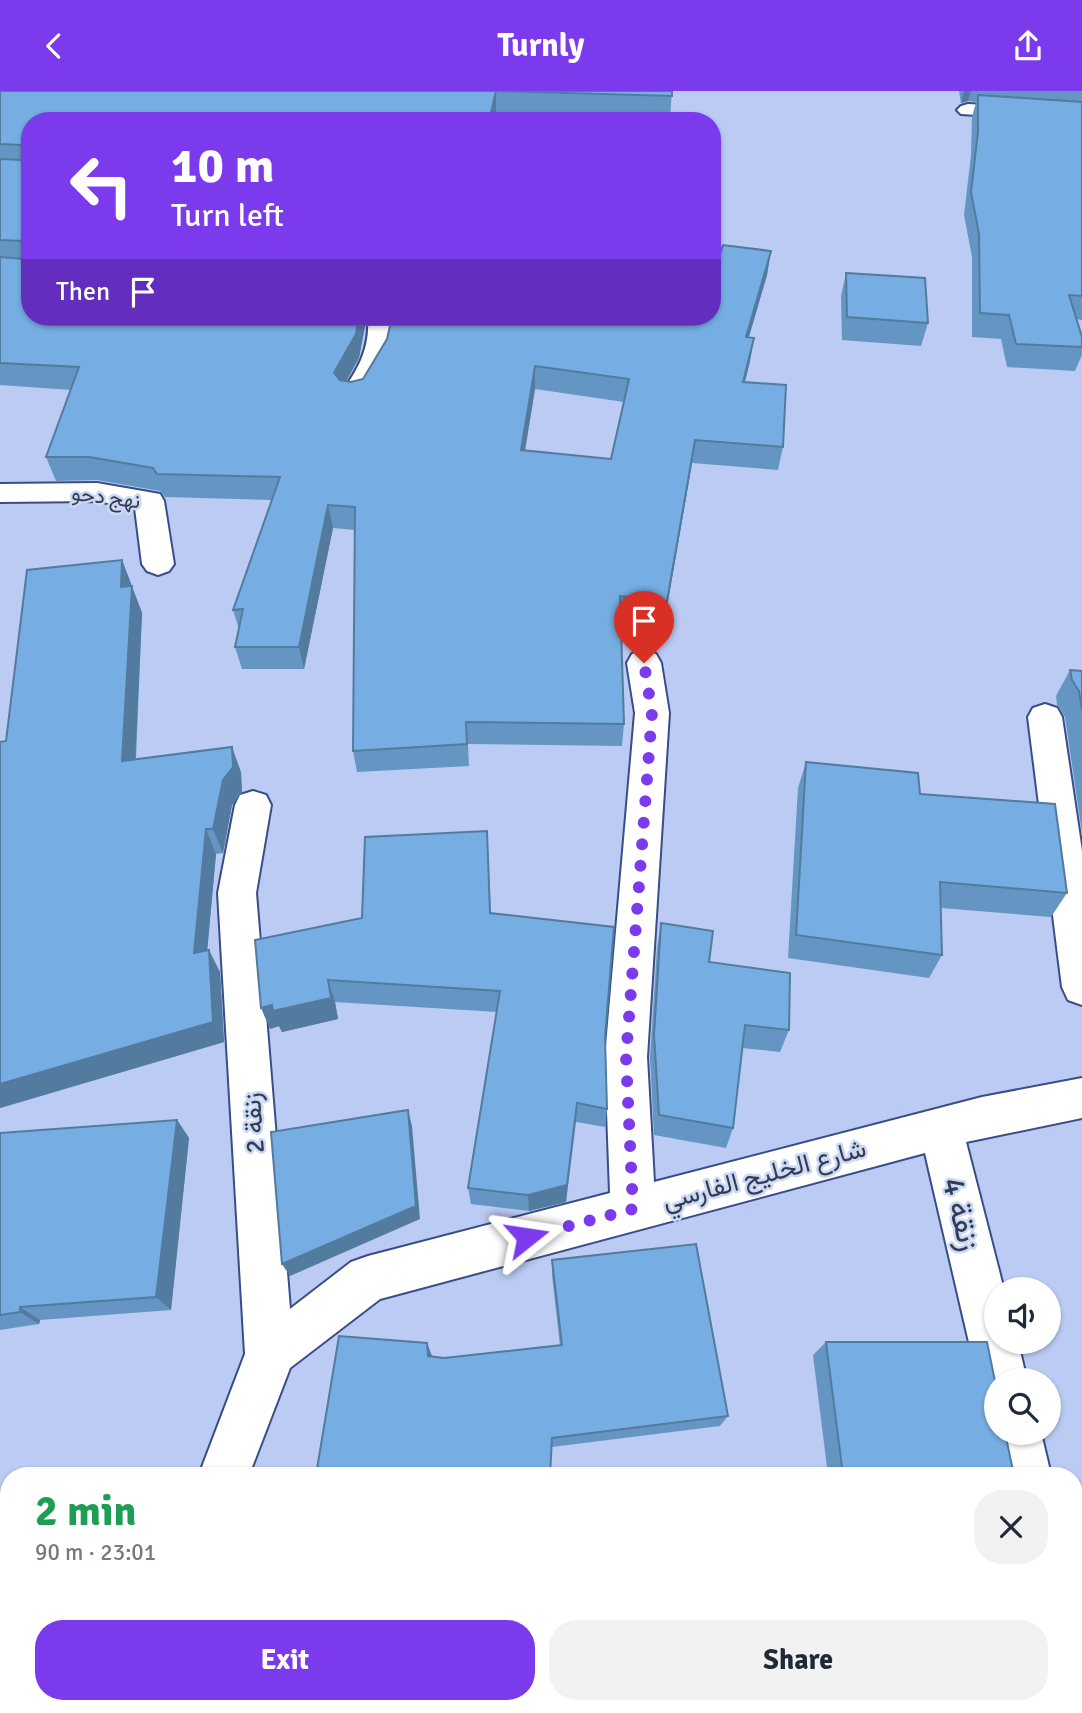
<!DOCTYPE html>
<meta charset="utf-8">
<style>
:root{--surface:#fff;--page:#f2f2f3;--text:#1f2937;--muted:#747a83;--accent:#7c3aed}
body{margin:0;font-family:Signika,Vazirmatn,sans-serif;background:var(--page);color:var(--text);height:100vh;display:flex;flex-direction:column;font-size:26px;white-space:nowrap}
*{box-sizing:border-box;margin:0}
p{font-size:23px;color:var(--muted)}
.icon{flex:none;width:38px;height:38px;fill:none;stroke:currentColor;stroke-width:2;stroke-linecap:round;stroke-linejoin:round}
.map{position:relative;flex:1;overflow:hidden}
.drawer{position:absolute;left:0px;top:1376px;width:1083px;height:247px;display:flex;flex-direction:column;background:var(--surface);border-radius:28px 28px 0 0;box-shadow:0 2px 5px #0004}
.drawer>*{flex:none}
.banner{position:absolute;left:21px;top:21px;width:700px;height:214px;border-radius:28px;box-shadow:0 2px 5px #0004;background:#7c3aed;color:#fff;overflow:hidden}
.fabs{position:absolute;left:984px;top:1186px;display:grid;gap:14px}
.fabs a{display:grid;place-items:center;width:77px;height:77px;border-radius:50%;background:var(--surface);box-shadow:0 2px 5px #0004;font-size:35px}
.pin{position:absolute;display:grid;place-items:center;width:60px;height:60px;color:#fff;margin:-72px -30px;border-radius:50% 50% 50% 0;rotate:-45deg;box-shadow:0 0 7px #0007}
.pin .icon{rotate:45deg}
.me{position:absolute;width:77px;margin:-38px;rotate:75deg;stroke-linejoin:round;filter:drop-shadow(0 0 5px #0008)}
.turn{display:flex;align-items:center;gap:24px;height:147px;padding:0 35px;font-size:32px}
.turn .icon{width:91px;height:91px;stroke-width:2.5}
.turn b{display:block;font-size:49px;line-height:60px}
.then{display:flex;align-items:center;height:66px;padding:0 35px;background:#0003;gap:14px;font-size:26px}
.round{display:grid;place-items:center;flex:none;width:74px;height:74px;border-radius:28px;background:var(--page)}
.overview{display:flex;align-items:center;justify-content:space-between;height:119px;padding:0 35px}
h1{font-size:42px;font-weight:700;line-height:52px;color:#1e9e55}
.button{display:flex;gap:14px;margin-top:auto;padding:14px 35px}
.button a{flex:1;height:80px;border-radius:28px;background:var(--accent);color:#fff;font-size:28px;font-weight:700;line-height:80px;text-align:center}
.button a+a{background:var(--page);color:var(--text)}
header{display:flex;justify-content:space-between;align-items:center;height:91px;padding:0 35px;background:var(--accent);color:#fff;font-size:32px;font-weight:700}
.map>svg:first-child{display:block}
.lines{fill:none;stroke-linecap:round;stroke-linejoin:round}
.street-casing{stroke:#394d86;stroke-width:4}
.street{fill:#fff;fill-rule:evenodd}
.wall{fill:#6596c3;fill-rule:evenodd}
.shaded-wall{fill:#537a9f}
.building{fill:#76aee3;stroke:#537a9f;stroke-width:2;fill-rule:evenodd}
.route{stroke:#7c3aed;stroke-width:12;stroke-dasharray:0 21.6}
.labels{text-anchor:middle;stroke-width:5;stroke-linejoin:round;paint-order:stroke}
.far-street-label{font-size:21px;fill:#313c56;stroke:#cdd8f3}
.street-label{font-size:26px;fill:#313c56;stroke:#cdd8f3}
.near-street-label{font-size:32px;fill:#313c56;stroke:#cdd8f3}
</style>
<header><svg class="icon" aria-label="back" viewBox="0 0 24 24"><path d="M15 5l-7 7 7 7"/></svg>Turnly<svg class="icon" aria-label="share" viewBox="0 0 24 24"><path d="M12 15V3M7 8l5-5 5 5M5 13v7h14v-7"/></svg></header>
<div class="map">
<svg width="1082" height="1622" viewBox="0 0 1082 1622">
<rect width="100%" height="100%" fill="#bbcbf3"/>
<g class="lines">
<g class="street-casing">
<g id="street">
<polygon points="968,13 1082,19 1082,31 961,23 957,19 961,15"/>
<path d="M 368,226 L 394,226 C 397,259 384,284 364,310 L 354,312 L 344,310 L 340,304 C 358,278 370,259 368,226 Z"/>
<polygon points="97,392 160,403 164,410 174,473 169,480 158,484 147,480 142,473 135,417 97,410 0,411 0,393"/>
<polygon points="644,560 656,563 661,572 669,622 647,966 654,1091 982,1006 1082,987 1082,1027 966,1051 1004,1199 996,1199 996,1251 1018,1251 1027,1290 996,1290 996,1312 986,1307 978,1290 925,1062 380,1208 290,1277 249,1384 199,1384 245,1263 218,802 235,714 240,704 253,700 266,704 271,714 256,802 290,1218 351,1171 368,1165 610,1102 605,966 635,622 627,572 632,563"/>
<polygon points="1045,613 1057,617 1062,626 1082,760 1082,914 1068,909 1062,896 1028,626 1033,617"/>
<polygon points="996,1330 996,1342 1041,1342 1051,1384 1001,1384 991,1342"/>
<polygon points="9,1476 9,1530 0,1532 0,1478"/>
<polygon points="1074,1552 1082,1555 1082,1622 1059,1622 1056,1614 1074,1614"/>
<polygon points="183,1614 239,1614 238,1622 182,1622"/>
</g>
</g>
<use href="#street" class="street"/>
</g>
<g class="wall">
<path d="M 0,0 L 672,0 L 670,28 L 496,22 L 495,30 L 30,30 L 365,235 L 359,267 L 346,290 L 351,291 L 712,226 L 719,166 L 771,160 L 767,184 L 749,246 L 750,270 L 745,291 L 783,356 L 778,379 L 692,372 L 664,533 L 620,528 L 624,633 L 622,655 L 468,653 L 469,675 L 357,681 L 353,660 L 355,439 L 333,437 L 304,578 L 242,578 L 235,556 L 239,538 L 233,519 L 272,409 L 165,406 L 160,400 L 97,389 L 56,390 L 46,366 L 71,299 L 0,294 ZM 535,298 L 624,311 L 611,368 L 525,360 Z"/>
<polygon points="959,0 1082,0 1082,229 1076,228 1082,246 1082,264 1075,280 1007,276 1001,248 972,246 972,166 964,124 971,64 972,26 976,11 968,10 961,12"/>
<polygon points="846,182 928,232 921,255 842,249 841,205"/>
<polygon points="122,469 142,522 136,668 241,681 242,701 232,714 223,762 216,763 207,859 220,881 224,951 0,1017 0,651 6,650"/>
<polygon points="1070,579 1082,580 1082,742 1065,626 1057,614 1056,605"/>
<polygon points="806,671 1067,802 1051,826 941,817 942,864 929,887 788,867 798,697"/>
<polygon points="487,740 491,822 605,946 607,1018 605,1036 576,1031 566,1111 529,1120 471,1113 468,1097 497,921 335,911 338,928 282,941 279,935 270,938 362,827"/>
<polygon points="661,832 789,939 780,961 742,957 733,1037 726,1057 654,1044 650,966 657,857"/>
<polygon points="177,1029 189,1047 171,1219 40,1229 39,1233 0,1239 0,1042"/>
<polygon points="552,1169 728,1325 720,1335 552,1356 444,1267 560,1255 552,1184"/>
<polygon points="826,1251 1014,1384 828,1384 813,1264"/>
</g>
<g class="shaded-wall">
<polygon points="496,0 496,22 495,30 489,30"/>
<polygon points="964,0 971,0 968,10 961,12"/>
<polygon points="771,160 767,184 742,269 746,246"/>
<polygon points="359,226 364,226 365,235 359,267 338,305 334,282"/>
<polygon points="754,247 750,270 739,314 743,291"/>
<polygon points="535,275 535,298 521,383 521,359"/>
<polygon points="695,349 692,372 664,533 667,510"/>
<polygon points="328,414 333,437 304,578 299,556"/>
<polygon points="122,469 142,522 134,695 122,670 121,496"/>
<polygon points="232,656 241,681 242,701 232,714 223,762 213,738 223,689"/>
<polygon points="206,738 216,763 205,884 194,862"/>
<polygon points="209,859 220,881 224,951 0,1017 0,993"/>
<polygon points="328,889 335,911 338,928 282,941 279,935 270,938 261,917"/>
<polygon points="577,1012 566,1111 529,1120 528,1104"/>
<polygon points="408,1019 412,1035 420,1128 290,1185 282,1173"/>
<polygon points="177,1029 189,1047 171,1219 156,1206"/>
<polygon points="20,1216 40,1229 39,1233 20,1221"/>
<polygon points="427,1252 432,1265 433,1278 428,1265"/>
</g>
<g class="building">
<path d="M 0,0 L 672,0 L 672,5 L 496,0 L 489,30 L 30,30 L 30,226 L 359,226 L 356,243 L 334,282 L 340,289 L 351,291 L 363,288 L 387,248 L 392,226 L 712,226 L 712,165 L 719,166 L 723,154 L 771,160 L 746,246 L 754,247 L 743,291 L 786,294 L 783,356 L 695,349 L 667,510 L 620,505 L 624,633 L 466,631 L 467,653 L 353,660 L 355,416 L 328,414 L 299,556 L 235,556 L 243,518 L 233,519 L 280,386 L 157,383 L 153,377 L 89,366 L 46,366 L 79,276 L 0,272 L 0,166 L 23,168 L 23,150 L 0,149 L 0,68 L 22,69 L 25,66 L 25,56 L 22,54 L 0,53 ZM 535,275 L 629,288 L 611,368 L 521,359 Z"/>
<polygon points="978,4 1082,11 1082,205 1069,204 1082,246 1082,256 1016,253 1009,224 980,222 979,143 971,101 978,41"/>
<polygon points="846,182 925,187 928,232 847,226"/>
<polygon points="122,469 121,496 132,495 122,670 232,656 233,676 223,689 213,738 206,738 194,862 209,859 213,931 0,993 0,651 6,650 27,479"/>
<polygon points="1070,579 1082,580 1082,619 1079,600 1072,589"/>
<polygon points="806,671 918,682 920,703 1055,713 1067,802 940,791 942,864 796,844"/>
<polygon points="487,740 490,822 614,836 605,946 607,1018 577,1012 567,1094 528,1104 468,1097 500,900 328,889 331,907 273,920 272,914 261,917 255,849 362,827 365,746"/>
<polygon points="661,832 713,840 709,871 790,882 789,939 745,934 733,1037 659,1024 654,944"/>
<polygon points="408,1019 416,1115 282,1173 271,1041"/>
<polygon points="177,1029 156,1206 20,1216 20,1221 0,1224 0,1042"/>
<polygon points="696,1153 728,1325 552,1347 550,1384 316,1384 339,1245 427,1252 428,1265 444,1267 562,1254 552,1169"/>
<polygon points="826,1251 987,1251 996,1295 996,1342 1005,1342 1014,1384 843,1384"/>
<polygon points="338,1614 535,1614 534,1618 495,1614 494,1622 336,1622"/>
</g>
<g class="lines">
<polyline class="route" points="527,1146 633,1118 626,966 652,622 644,572"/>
</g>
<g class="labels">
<g class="far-street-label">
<text transform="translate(106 406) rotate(7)" y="7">نهج دحو</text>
</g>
<g class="street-label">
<text transform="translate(253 1032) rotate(-94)" y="9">زنقة 2</text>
<text transform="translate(764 1083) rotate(-15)" y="9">شارع الخليج الفارسي</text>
</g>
<g class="near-street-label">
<text transform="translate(962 1123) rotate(76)" y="11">زنقة 4</text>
</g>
</g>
</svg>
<div class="fabs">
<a><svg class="icon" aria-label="sound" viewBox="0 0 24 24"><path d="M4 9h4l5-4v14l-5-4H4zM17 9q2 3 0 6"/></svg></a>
<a><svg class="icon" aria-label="search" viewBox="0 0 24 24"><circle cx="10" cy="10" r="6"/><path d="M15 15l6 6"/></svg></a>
</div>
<div class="pin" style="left:644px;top:572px;background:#d93025"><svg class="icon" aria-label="arrive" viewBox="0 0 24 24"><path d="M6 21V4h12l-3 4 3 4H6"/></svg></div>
<svg class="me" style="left:527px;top:1146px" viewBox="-20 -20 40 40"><path d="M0-17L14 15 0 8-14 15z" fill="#7c3aed" stroke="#fff" stroke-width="4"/></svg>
<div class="banner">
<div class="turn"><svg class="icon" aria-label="left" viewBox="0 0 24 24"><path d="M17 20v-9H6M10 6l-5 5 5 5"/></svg><div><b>10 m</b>Turn left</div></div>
<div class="then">Then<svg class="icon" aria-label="arrive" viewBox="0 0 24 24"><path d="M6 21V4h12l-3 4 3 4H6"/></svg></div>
</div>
<section class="drawer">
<div class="overview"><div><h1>2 min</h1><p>90 m · 23:01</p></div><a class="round"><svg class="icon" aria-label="close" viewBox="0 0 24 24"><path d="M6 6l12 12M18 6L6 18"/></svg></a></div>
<div class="button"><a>Exit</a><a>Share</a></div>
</section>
</div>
